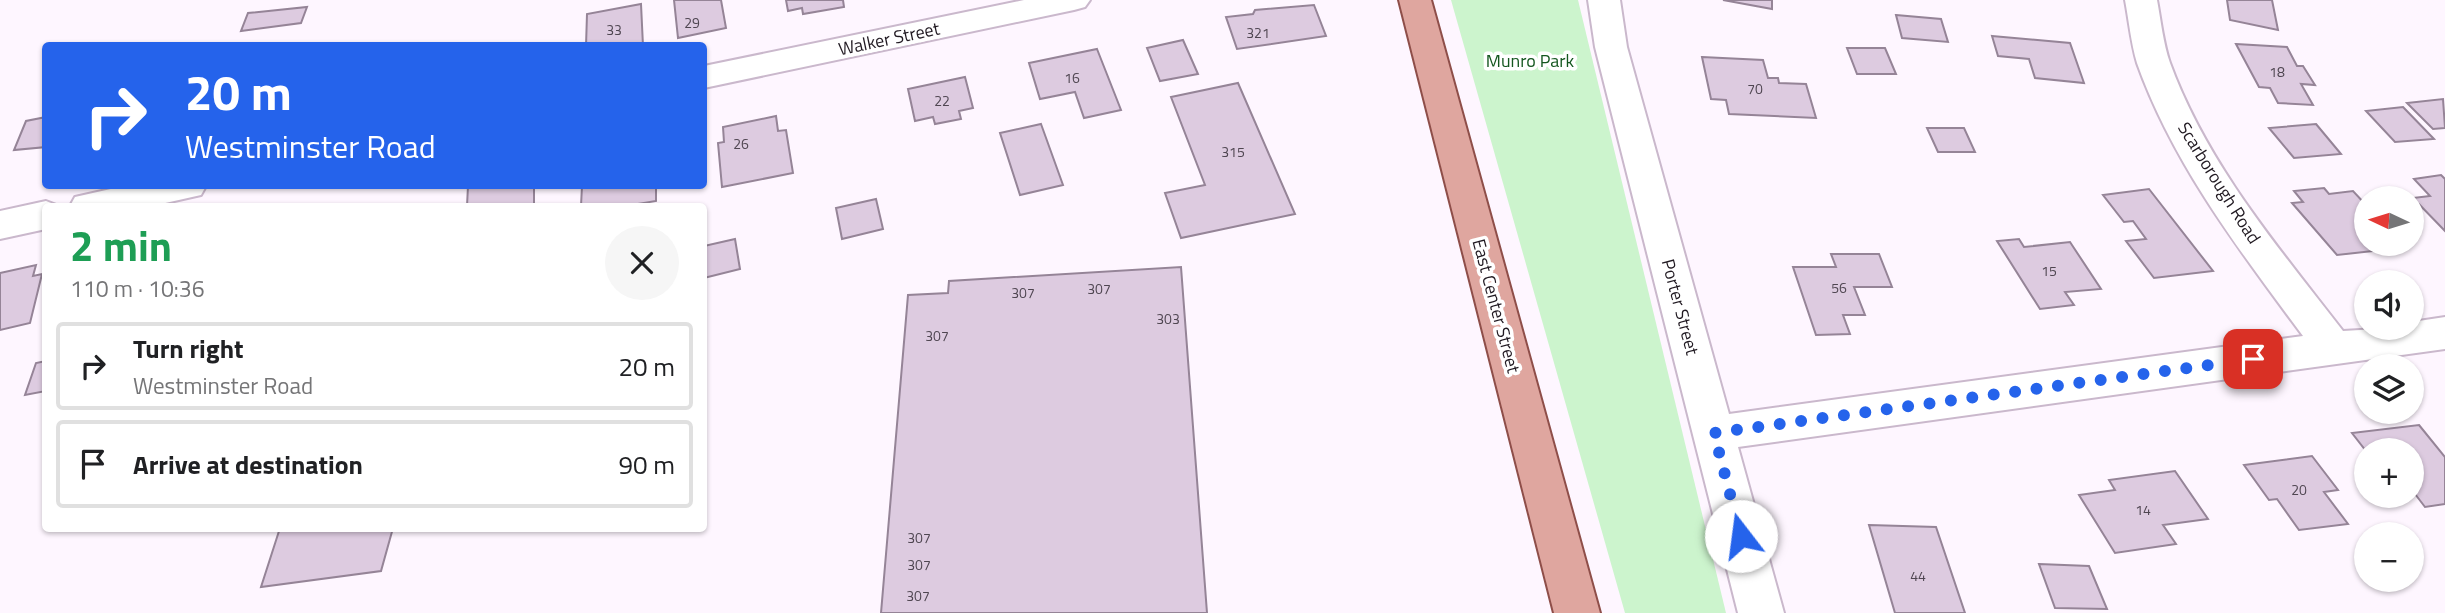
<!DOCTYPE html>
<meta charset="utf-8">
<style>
:root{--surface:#fff;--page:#f6f6f6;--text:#202124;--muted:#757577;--line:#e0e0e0}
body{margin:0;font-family:"Titillium Web",sans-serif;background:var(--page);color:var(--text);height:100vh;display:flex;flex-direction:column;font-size:26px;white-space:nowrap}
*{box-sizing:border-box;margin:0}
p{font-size:23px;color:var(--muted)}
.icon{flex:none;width:38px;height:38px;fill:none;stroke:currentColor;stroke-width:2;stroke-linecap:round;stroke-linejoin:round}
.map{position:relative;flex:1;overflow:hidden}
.panel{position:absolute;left:42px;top:203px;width:665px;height:329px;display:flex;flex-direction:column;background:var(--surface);border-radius:7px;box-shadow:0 2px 5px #0004}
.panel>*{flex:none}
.hud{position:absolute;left:42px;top:42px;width:665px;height:147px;border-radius:7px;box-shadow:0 2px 5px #0004;background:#2563eb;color:#fff;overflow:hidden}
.needle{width:46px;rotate:274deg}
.fabs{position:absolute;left:2354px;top:186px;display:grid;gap:14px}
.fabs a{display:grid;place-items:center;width:70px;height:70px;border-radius:50%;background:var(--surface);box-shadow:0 2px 5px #0004;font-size:35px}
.pin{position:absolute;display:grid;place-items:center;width:60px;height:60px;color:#fff;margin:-30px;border-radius:14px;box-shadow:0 4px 10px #0006}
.me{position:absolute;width:77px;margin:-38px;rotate:345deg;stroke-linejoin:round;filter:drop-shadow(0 0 5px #0008)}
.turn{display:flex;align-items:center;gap:24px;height:147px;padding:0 28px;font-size:32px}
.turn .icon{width:91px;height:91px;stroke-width:2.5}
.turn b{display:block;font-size:49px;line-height:60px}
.round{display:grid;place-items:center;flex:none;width:74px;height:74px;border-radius:37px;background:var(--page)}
.summary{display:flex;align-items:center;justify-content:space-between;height:119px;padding:0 28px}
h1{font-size:42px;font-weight:700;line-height:52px;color:#1e9e55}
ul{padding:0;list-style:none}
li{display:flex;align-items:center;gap:21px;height:88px;margin:0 14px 10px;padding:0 14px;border:4px solid var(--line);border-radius:7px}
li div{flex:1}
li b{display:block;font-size:26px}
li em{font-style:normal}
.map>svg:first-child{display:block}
.green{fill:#ccf4cd}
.building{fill:#ddcbe0;stroke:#958497;stroke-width:2}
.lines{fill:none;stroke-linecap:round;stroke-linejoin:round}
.minor-casing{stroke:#cab8cc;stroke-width:4}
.major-casing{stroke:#8e4e49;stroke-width:4}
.minor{fill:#fff;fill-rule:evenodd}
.major{fill:#dfa69f;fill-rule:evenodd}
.route{stroke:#2563eb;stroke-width:12;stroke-dasharray:0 21.6}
.labels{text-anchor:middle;stroke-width:7;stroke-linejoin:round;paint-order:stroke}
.number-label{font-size:14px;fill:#4f4651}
.street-label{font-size:18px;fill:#201921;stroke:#fff}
.park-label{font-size:18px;fill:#14571f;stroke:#fff}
</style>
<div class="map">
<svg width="2445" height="613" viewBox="0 0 2445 613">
<rect width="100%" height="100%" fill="#fef6ff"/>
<polygon class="green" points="1451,0 1578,0 1726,613 1625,613"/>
<g class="building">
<polygon points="674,0 721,0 726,28 678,38"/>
<polygon points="786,0 843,0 844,7 803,14 802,8 788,11"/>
<polygon points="1723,0 1772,0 1772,9"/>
<polygon points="2227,0 2272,0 2278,30 2230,20"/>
<polygon points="641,4 643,46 586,46 587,14"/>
<polygon points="1314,5 1326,36 1237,49 1226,17 1253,14 1255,10"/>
<polygon points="307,7 301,23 241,31 248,13"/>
<polygon points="1896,15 1941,19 1948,42 1902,38"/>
<polygon points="1992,36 2070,43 2084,83 2035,78 2029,59 1998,56"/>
<polygon points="1183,40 1198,74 1160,81 1147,48"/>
<polygon points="2236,44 2287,47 2297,66 2303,66 2315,85 2301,84 2313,105 2278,103 2270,88 2259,87"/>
<polygon points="1847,48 1885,48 1896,74 1857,74"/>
<polygon points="1097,49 1121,110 1084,118 1075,92 1040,99 1029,63"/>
<polygon points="1702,57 1763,60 1768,78 1778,78 1779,83 1806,84 1816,118 1729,114 1726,100 1711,99"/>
<polygon points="965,77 973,108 959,111 961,119 935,124 933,117 915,121 908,89"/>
<polygon points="1238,83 1295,214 1181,238 1165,193 1205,185 1171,97"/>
<polygon points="2443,99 2445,128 2433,129 2407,103"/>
<polygon points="2403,107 2434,139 2395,142 2366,111"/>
<polygon points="776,116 778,131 786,130 793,173 722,187 718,143 724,142 723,127"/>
<polygon points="46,117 46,147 14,150 26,121"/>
<polygon points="1041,124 1063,185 1020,195 1000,133"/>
<polygon points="2316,124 2341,154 2294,158 2269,128"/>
<polygon points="1927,128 1964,128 1975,152 1938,152"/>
<polygon points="2441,175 2445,179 2445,231 2413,198 2430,196 2414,179"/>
<polygon points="468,186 534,186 534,206 467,206"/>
<polygon points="582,186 656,186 656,201 626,206 581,206"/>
<polygon points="2324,188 2329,194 2353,191 2366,205 2366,243 2405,243 2409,247 2337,255 2292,203 2303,202 2294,191"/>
<polygon points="2149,189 2213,271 2154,278 2126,241 2146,239 2133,221 2124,222 2103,195"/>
<polygon points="876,199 883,229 842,239 836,208"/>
<polygon points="735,239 740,269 704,278 704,246"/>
<polygon points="2019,239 2024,247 2070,242 2101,289 2065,292 2074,305 2040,309 1997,241"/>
<polygon points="1831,254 1879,254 1892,287 1854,287 1865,315 1843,315 1850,334 1816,335 1793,267 1836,267"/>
<polygon points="36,265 33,276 42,274 30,323 0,330 0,273"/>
<polygon points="1181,267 1207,613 881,613 908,295 948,293 949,281"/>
<polygon points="46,361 46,391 25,395 36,363"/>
<polygon points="2419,425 2445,457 2445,504 2425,507 2412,490 2412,450 2366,451 2352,433"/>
<polygon points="2312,456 2338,490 2324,492 2348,524 2299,530 2277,499 2269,500 2244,465"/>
<polygon points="2175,471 2208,519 2163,525 2176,544 2115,553 2079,495 2115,490 2109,480"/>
<polygon points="1869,525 1936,527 1965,613 1895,613"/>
<polygon points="280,528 393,528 381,571 261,587"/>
<polygon points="2039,564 2089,566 2107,609 2055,608"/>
</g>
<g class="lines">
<g class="minor-casing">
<g id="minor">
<polygon points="1024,0 1090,0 1085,7 1074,10 704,88 704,66"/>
<path d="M 1588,0 L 1620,0 L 1627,47 L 1729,414 L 2303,336 C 2240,251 2173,164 2137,63 C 2131,43 2129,21 2125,0 L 2157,0 C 2161,21 2163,43 2170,63 C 2207,164 2278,247 2343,331 L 2412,327 L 2412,322 L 2445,317 L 2445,349 L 1738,447 L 1784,613 L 1738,613 L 1595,47 Z"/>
<polygon points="124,186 206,186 201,195 152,206 70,206 75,197"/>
<polygon points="46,201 59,206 46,206 46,229 0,239 0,211"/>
</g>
</g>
<g class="major-casing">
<polygon id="major" points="1399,0 1431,0 1600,613 1554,613"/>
</g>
<use href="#minor" class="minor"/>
<use href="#major" class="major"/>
</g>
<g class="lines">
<polyline class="route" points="1741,536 1714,433 2253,359"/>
</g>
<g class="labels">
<g class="number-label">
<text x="692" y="28">29</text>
<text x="614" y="35">33</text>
<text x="1258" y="38">321</text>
<text x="2277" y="77">18</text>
<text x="1072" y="83">16</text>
<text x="1755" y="94">70</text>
<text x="942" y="106">22</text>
<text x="741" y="149">26</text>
<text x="1233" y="157">315</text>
<text x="2049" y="276">15</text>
<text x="1839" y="293">56</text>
<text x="1099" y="294">307</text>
<text x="1023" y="298">307</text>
<text x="1168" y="324">303</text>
<text x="937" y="341">307</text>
<text x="2299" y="495">20</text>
<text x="2143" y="515">14</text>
<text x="919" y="543">307</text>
<text x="919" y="570">307</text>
<text x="1918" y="581">44</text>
<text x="918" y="601">307</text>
</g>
<g class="street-label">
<text transform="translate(889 39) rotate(-12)" y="6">Walker Street</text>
<text transform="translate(2219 183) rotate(58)" y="6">Scarborough Road</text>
<text transform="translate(1496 306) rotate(75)" y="6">East Center Street</text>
<text transform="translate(1680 307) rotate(75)" y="6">Porter Street</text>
</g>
<g class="park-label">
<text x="1530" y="67">Munro Park</text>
</g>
</g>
</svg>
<div class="fabs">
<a><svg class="needle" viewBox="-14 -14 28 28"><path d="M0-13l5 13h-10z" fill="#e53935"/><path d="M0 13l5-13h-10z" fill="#757577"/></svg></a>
<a><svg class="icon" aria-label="sound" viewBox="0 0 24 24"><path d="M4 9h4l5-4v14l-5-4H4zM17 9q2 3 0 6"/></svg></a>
<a><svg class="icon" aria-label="layers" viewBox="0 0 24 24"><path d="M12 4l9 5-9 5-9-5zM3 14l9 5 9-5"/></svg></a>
<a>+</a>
<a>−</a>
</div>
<div class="pin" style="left:2253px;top:359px;background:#d93025"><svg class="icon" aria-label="arrive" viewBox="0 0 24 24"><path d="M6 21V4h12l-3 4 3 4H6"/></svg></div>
<svg class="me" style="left:1741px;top:536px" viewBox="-20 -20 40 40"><circle r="19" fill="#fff"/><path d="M0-13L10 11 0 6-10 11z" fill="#2563eb"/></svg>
<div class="hud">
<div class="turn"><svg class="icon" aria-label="right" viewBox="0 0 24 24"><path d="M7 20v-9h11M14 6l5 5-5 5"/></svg><div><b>20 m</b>Westminster Road</div></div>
</div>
<section class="panel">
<div class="summary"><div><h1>2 min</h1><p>110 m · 10:36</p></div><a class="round"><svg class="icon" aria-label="close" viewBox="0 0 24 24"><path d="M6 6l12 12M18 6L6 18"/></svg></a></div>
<ul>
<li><svg class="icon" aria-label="right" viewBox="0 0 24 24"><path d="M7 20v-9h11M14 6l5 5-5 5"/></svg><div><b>Turn right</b><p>Westminster Road</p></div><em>20 m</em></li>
<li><svg class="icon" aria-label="arrive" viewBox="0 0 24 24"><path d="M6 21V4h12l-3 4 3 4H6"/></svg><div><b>Arrive at destination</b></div><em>90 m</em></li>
</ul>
</section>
</div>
